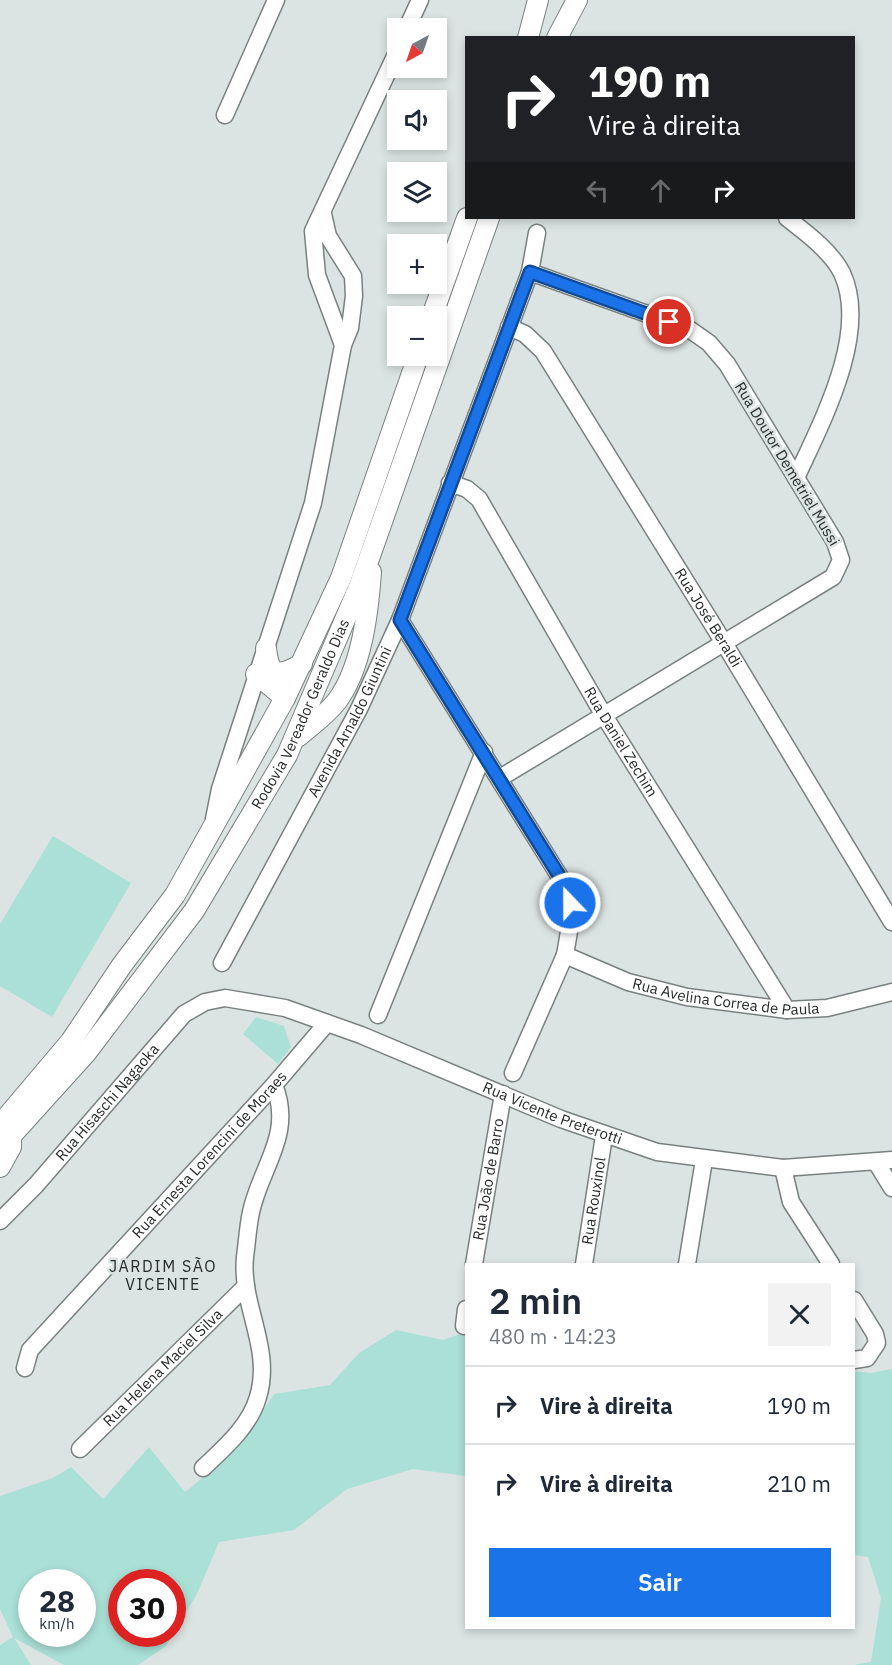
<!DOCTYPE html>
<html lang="pt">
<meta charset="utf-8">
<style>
:root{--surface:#fff;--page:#f2f2f3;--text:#1f2937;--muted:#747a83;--line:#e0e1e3;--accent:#1a73e8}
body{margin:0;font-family:"IBM Plex Sans",sans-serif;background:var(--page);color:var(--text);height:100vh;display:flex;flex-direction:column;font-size:22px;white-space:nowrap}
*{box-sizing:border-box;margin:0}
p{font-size:20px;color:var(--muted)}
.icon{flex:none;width:33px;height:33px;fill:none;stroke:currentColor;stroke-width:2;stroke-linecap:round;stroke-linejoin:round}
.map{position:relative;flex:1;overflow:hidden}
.side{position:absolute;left:465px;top:1263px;width:390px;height:366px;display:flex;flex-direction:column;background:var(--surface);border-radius:0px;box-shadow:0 3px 9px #0003}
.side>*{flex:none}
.guide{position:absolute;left:465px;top:36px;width:390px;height:183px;border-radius:0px;box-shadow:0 3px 9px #0003;background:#202124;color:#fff;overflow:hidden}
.needle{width:39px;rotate:220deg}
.tools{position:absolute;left:387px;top:18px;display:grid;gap:12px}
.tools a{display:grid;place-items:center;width:60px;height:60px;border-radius:0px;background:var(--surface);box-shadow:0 3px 9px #0003;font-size:30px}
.speed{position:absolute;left:18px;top:1569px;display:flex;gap:12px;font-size:30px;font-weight:700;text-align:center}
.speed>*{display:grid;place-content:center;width:78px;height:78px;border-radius:50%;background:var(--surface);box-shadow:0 3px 9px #0003;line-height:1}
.speed small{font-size:15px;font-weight:400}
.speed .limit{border:9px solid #d22;background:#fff;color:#111}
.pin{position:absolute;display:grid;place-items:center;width:51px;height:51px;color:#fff;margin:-26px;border:3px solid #fff;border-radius:50%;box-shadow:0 2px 6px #0007}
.me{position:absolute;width:66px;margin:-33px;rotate:338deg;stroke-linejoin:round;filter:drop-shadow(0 0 4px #0008)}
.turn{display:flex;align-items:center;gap:21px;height:126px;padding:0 24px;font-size:27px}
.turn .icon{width:78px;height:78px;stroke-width:2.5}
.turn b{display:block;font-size:42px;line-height:51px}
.lanes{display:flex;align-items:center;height:57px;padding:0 24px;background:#0003;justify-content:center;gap:30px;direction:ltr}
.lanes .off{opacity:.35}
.round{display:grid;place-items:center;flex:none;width:63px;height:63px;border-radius:0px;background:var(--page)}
.headline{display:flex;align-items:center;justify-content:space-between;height:102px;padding:0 24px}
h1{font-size:36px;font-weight:600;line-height:45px}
.cta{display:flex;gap:12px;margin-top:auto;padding:12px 24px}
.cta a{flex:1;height:69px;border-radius:0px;background:var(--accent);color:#fff;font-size:24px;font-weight:600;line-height:69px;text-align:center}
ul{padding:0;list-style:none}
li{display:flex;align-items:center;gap:18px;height:78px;padding:0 24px;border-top:2px solid var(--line)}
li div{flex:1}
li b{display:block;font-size:22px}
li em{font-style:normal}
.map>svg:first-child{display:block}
.green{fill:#aae0d6;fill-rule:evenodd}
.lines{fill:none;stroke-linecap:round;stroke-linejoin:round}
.minor-casing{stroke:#79817f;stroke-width:19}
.major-casing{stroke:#79817f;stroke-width:22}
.minor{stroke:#fff;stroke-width:16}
.major{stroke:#fff;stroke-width:20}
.route-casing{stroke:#114b97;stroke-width:15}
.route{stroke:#1a73e8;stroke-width:10}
.labels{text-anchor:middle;stroke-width:5;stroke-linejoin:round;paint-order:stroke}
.street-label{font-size:15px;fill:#272a2a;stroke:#dce4e3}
.neighbourhood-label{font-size:16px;letter-spacing:1.5px;fill:#272a2a;stroke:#dce4e3}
</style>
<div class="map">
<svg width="892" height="1665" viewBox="0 0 892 1665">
<rect width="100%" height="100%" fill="#dce4e3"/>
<g class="green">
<polygon points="53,836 131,883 52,1017 0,986 0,924"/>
<polygon points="256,1017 284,1026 291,1047 278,1064 243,1034"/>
<path d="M 396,1330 L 443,1340 L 466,1332 L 466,1476 L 413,1469 L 347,1489 L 294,1530 L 219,1542 L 197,1594 L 166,1646 L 138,1665 L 64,1665 L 14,1638 L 31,1665 L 0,1665 L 0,1645 L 13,1637 L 0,1609 L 0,1496 L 53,1478 L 71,1467 L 103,1499 L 149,1447 L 185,1492 C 221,1465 250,1431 274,1394 L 330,1385 L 359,1353 ZM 32,1582 L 82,1582 L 82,1634 L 32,1634 ZM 122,1582 L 172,1582 L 172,1634 L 122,1634 Z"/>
<polygon points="892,1369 892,1665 853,1665 871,1662 881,1598 868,1557 854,1555 854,1371 871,1373"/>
</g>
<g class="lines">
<g class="minor-casing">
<g id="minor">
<polyline points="407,28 420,0"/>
<polyline points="225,115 276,0"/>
<path d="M 787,218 C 805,232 831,251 842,273 C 870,333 821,423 796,478"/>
<path id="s1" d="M 509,327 L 525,334 L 543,351 L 724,643 L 892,922"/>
<polyline points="343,345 317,275 313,231 398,50"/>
<path id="s2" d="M 450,483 L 467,489 L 479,499 L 603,714 L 787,1010"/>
<polyline points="400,620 568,890 572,914 565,955 513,1073"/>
<polyline points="500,778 833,577 841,560 835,542 727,364 709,343 689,329 530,272"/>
<polyline points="214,819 220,789 313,503 343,345 350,328 354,296 353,276 328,236 323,214"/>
<path id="s3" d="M 565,955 L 628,982 L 687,997 L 787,1010 L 827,1008 L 892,992"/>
<path id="s4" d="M 222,963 L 359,709 L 400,620 L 530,272 L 537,233"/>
<polyline points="378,1015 484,752"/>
<polyline points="876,1162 892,1188"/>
<polyline points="783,1168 791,1202 831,1264"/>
<path id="s5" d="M 0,1221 L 36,1185 L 184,1014 L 205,1002 L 225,998 L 285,1008 L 361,1035 L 561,1119 L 657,1152 L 783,1168 L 892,1160"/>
<path id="s6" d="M 474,1264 L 503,1094"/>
<path id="s7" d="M 584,1264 L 604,1136"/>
<polyline points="687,1264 704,1160"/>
<polyline points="854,1300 875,1334 877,1343 867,1358 854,1360"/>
<polyline points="464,1326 466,1309"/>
<path id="s8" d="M 25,1368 L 30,1350 L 274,1085 L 327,1023"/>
<path id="s9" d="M 80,1449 L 246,1286"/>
<path d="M 203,1468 C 224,1448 250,1426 258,1397 C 273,1348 240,1305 245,1257 C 247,1242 248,1226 251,1212 C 261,1166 294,1134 274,1085"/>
</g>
</g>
<g class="major-casing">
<g id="major">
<polyline points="528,38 538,0"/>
<polyline points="557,38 577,0"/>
<polyline points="432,316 467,218"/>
<path d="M 266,648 C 269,677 278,677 302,664"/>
<polyline points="256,674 285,698"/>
<path d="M 299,736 C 312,725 326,715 337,701 C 362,667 368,613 371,572"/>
<polyline points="0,1125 71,1041 122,965 175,895 285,698 341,578 418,356"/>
<path id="s10" d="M 0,1148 L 86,1053 L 194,911 L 287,755 L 359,587 L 489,218"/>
<polyline points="0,1167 11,1147 11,1137"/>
</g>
</g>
<use href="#minor" class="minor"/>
<use href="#major" class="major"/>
</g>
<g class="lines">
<g class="route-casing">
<polyline id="route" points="570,903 568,890 400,620 530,272 669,322"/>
</g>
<use href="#route" class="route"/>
</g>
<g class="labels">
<g class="street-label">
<text transform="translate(787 464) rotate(59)" y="5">Rua Doutor Demetriel Mussi</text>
<text dy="5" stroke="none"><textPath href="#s1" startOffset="356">Rua José Beraldi</textPath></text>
<text dy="5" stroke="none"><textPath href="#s10" startOffset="531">Rodovia Vereador Geraldo Dias</textPath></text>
<text dy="5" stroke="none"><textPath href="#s4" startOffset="273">Avenida Arnaldo Giuntini</textPath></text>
<text dy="5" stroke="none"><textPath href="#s2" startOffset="315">Rua Daniel Zechim</textPath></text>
<text dy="5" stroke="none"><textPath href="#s3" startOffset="168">Rua Avelina Correa de Paula</textPath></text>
<text dy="5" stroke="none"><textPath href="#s5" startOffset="160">Rua Hisaschi Nagaoka</textPath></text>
<text dy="5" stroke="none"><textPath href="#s5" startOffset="670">Rua Vicente Preterotti</textPath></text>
<text dy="5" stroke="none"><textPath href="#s8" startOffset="284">Rua Ernesta Lorencini de Moraes</textPath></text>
<text dy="5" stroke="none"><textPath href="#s6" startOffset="86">Rua João de Barro</textPath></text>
<text dy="5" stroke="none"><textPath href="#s7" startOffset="64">Rua Rouxinol</textPath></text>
<text dy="5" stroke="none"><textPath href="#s9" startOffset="116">Rua Helena Maciel Silva</textPath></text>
</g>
<g class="neighbourhood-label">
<text x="163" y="1272">JARDIM SÃO<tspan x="163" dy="18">VICENTE</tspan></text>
</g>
</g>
</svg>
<div class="tools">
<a><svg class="needle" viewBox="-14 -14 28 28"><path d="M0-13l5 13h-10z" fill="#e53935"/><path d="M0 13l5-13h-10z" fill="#747a83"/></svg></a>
<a><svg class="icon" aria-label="sound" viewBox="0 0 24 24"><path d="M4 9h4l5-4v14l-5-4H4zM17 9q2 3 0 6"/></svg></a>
<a><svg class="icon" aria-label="layers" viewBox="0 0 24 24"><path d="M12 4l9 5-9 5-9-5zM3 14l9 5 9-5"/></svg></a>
<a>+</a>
<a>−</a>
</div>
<div class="speed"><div>28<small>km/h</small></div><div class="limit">30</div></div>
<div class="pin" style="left:669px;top:322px;background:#d93025"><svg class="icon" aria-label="arrive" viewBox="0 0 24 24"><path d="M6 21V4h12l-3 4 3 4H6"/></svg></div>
<svg class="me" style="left:570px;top:903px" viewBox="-20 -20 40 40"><circle r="17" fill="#1a73e8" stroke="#fff" stroke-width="3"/><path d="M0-11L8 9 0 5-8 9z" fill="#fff"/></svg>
<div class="guide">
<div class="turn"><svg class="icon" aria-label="right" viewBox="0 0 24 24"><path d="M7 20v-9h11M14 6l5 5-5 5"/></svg><div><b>190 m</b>Vire à direita</div></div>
<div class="lanes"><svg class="icon off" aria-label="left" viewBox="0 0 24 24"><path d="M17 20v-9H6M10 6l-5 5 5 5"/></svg><svg class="icon off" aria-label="ahead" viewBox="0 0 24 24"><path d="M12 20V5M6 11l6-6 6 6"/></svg><svg class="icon" aria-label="right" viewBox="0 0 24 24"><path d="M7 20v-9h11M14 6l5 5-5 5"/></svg></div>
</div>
<section class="side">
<div class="headline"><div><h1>2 min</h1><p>480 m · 14:23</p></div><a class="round"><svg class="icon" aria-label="close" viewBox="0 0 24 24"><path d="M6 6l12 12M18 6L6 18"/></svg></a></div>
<ul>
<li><svg class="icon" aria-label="right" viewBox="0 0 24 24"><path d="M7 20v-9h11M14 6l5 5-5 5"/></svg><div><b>Vire à direita</b></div><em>190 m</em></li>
<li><svg class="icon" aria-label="right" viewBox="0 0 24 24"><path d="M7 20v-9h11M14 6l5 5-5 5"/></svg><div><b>Vire à direita</b></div><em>210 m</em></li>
</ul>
<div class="cta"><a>Sair</a></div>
</section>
</div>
